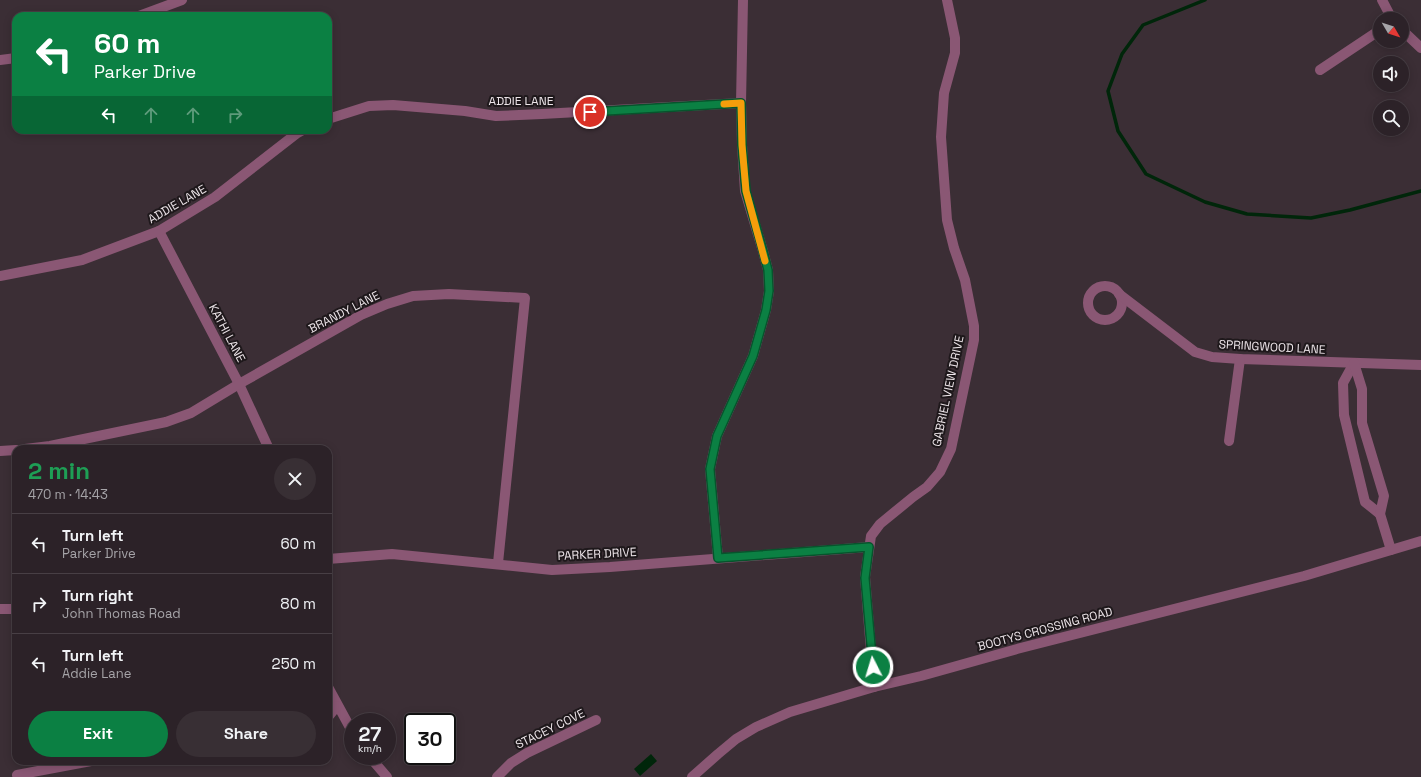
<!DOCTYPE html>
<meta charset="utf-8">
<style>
:root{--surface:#2c2228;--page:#382f34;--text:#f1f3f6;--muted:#a6a4a8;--line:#483f45;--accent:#0b8043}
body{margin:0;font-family:"Space Grotesk",sans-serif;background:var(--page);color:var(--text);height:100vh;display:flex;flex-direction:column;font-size:15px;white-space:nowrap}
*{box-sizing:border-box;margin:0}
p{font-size:13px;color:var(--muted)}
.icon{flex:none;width:22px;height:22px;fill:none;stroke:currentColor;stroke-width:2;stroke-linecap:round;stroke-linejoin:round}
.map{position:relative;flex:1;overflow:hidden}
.side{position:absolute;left:12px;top:445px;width:320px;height:320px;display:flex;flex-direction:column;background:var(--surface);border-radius:12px;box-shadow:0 2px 10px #0003,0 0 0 1px var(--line)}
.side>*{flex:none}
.hud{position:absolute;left:12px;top:12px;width:320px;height:122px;border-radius:12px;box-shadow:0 2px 10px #0003,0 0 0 1px var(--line);background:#0b8043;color:#fff;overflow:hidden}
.needle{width:26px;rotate:129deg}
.fabs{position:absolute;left:1373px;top:12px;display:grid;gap:8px}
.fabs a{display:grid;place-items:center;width:36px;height:36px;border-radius:50%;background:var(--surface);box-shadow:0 2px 10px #0003,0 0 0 1px var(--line);font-size:20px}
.speed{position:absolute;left:344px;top:713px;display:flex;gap:8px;font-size:20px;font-weight:700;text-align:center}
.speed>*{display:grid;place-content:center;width:52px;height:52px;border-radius:50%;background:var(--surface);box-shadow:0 2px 10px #0003,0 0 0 1px var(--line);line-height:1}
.speed small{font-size:10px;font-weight:400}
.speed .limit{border:2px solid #111;border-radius:6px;background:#fff;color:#111}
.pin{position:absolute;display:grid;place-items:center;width:34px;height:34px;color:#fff;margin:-17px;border:2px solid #fff;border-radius:50%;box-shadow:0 1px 4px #0007}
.me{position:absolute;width:44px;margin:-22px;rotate:355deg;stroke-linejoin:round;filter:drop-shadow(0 0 3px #0008)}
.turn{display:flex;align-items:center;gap:14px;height:84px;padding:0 16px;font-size:18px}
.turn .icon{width:52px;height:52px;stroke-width:2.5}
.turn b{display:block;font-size:28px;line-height:34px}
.lanes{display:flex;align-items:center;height:38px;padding:0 16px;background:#0003;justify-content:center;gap:20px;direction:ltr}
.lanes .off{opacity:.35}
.round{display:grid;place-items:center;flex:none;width:42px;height:42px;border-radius:21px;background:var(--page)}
.summary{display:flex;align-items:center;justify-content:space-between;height:68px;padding:0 16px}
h1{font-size:24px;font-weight:800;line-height:30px;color:#1e9e55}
.primary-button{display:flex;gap:8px;margin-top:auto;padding:8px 16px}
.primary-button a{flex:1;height:46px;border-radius:24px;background:var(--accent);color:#fff;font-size:16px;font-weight:800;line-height:46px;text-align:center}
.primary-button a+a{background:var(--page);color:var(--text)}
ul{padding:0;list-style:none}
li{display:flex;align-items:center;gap:12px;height:60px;padding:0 16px;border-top:1px solid var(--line)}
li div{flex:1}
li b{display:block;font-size:15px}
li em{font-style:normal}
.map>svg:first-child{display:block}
.water{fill:#00260a}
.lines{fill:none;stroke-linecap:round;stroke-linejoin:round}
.stream{stroke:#00260a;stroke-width:3.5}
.minor{stroke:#8a5774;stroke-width:10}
.route-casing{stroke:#07532c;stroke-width:10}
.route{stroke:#0b8043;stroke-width:7}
.slow{stroke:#f59e0b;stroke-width:7}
.labels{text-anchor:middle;stroke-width:4;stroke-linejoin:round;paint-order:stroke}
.street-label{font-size:12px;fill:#ece4e8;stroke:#1e181b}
</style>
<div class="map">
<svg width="1421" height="777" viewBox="0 0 1421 777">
<rect width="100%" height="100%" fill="#3b2e35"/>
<polygon class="water" points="651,754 657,761 640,776 634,769"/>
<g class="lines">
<polyline class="stream" points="1205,0 1143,25 1122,54 1108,91 1118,131 1146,174 1205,202 1247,214 1311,218 1350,210 1421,191"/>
<g class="minor">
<polyline points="1382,0 1392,19"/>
<polyline points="139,16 182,0"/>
<polyline points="1402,30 1421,48"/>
<polyline points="0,60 16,58"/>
<polyline points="1320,70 1380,30"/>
<polyline points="328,119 369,106 393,105 465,111 496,116 542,114 741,103"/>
<polyline points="159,231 239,384 269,449"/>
<polyline points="0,276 82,260 159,231 215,197 296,134 303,130"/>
<circle cx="1105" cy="303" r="17"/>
<polyline points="1119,294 1195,352 1212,357 1240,359 1421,365"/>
<polyline points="1354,363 1343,383 1344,415 1365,502 1380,514"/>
<polyline points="1354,363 1362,389 1362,423 1384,496 1380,514"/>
<polyline points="1229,441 1240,359"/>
<polyline points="25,449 50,446 166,422 191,413 239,384 361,315 387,304 413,296 449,294 525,298 498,563"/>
<polyline points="0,451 16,450"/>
<polyline points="1380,514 1391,550"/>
<polyline points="718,558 710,469 717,436 753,356 766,310 769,291 768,270 763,251 745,191 742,145 741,103 743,0"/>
<polyline points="328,559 392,554 552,570 610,567 869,547"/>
<polyline points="0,609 16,609"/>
<polyline points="328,687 353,733"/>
<polyline points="874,687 865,577 871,536 880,524 913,497 927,487 940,472 951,449 974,340 974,326 965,280 954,248 947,220 941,137 944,93 955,53 955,38 947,0"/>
<polyline points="328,717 337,706"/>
<polyline points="369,756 387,777"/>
<polyline points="17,775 91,761"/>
<polyline points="497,777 511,763 527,753 596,720"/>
<polyline points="692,777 718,754 736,739 756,727 790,712 874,687 921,676 1017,649 1304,576 1421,541"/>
</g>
</g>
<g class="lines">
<g class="route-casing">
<polyline id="route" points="590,112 741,103 742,145 746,191 763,251 768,270 769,291 766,310 753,356 717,436 710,469 718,558 869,547 865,578 873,667"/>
</g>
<use href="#route" class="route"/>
<polyline class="slow" points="724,104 741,103 742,145 746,191 765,261"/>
</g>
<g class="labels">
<g class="street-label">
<text x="521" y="105">ADDIE LANE</text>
<text transform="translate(177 204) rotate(-30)" y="4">ADDIE LANE</text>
<text transform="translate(344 312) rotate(-27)" y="4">BRANDY LANE</text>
<text transform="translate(227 333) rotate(62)" y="4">KATHI LANE</text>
<text transform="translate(1272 347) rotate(3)" y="4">SPRINGWOOD LANE</text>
<text transform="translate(948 391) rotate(-78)" y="4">GABRIEL VIEW DRIVE</text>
<text transform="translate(597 554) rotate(-3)" y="4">PARKER DRIVE</text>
<text transform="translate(1045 629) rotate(-15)" y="4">BOOTYS CROSSING ROAD</text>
<text transform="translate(550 729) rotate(-26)" y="4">STACEY COVE</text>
</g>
</g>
</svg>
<div class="fabs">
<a><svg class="needle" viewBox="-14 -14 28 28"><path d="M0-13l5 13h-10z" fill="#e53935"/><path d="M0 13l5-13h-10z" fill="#a6a4a8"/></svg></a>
<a><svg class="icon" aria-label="sound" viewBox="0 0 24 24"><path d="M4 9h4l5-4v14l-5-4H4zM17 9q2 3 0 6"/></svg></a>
<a><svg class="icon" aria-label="search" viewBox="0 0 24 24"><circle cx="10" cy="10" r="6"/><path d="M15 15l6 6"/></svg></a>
</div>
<div class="speed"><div>27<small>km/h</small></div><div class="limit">30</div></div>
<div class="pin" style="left:590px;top:112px;background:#d93025"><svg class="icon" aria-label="arrive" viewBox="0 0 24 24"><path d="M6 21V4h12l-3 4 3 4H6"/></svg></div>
<svg class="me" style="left:873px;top:667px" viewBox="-20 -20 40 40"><circle r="17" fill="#0b8043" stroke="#fff" stroke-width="3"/><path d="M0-11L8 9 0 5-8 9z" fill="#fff"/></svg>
<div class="hud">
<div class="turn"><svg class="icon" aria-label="left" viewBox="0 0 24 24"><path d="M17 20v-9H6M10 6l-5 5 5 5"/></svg><div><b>60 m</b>Parker Drive</div></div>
<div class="lanes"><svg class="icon" aria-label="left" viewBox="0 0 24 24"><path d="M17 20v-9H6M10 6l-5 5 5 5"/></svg><svg class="icon off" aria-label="ahead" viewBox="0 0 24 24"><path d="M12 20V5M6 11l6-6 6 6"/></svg><svg class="icon off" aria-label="ahead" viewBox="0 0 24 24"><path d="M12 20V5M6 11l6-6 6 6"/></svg><svg class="icon off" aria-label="right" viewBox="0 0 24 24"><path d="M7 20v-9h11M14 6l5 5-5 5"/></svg></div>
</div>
<section class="side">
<div class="summary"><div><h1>2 min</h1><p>470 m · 14:43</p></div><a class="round"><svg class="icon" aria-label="close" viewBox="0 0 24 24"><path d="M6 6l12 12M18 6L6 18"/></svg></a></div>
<ul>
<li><svg class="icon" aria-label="left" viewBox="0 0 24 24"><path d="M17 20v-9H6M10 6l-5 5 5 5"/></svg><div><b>Turn left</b><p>Parker Drive</p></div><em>60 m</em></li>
<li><svg class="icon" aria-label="right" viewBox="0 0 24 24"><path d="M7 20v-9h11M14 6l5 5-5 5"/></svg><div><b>Turn right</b><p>John Thomas Road</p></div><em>80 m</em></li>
<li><svg class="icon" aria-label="left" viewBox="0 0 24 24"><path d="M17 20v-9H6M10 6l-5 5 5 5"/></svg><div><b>Turn left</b><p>Addie Lane</p></div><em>250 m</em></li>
</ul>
<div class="primary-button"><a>Exit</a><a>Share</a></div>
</section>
</div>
